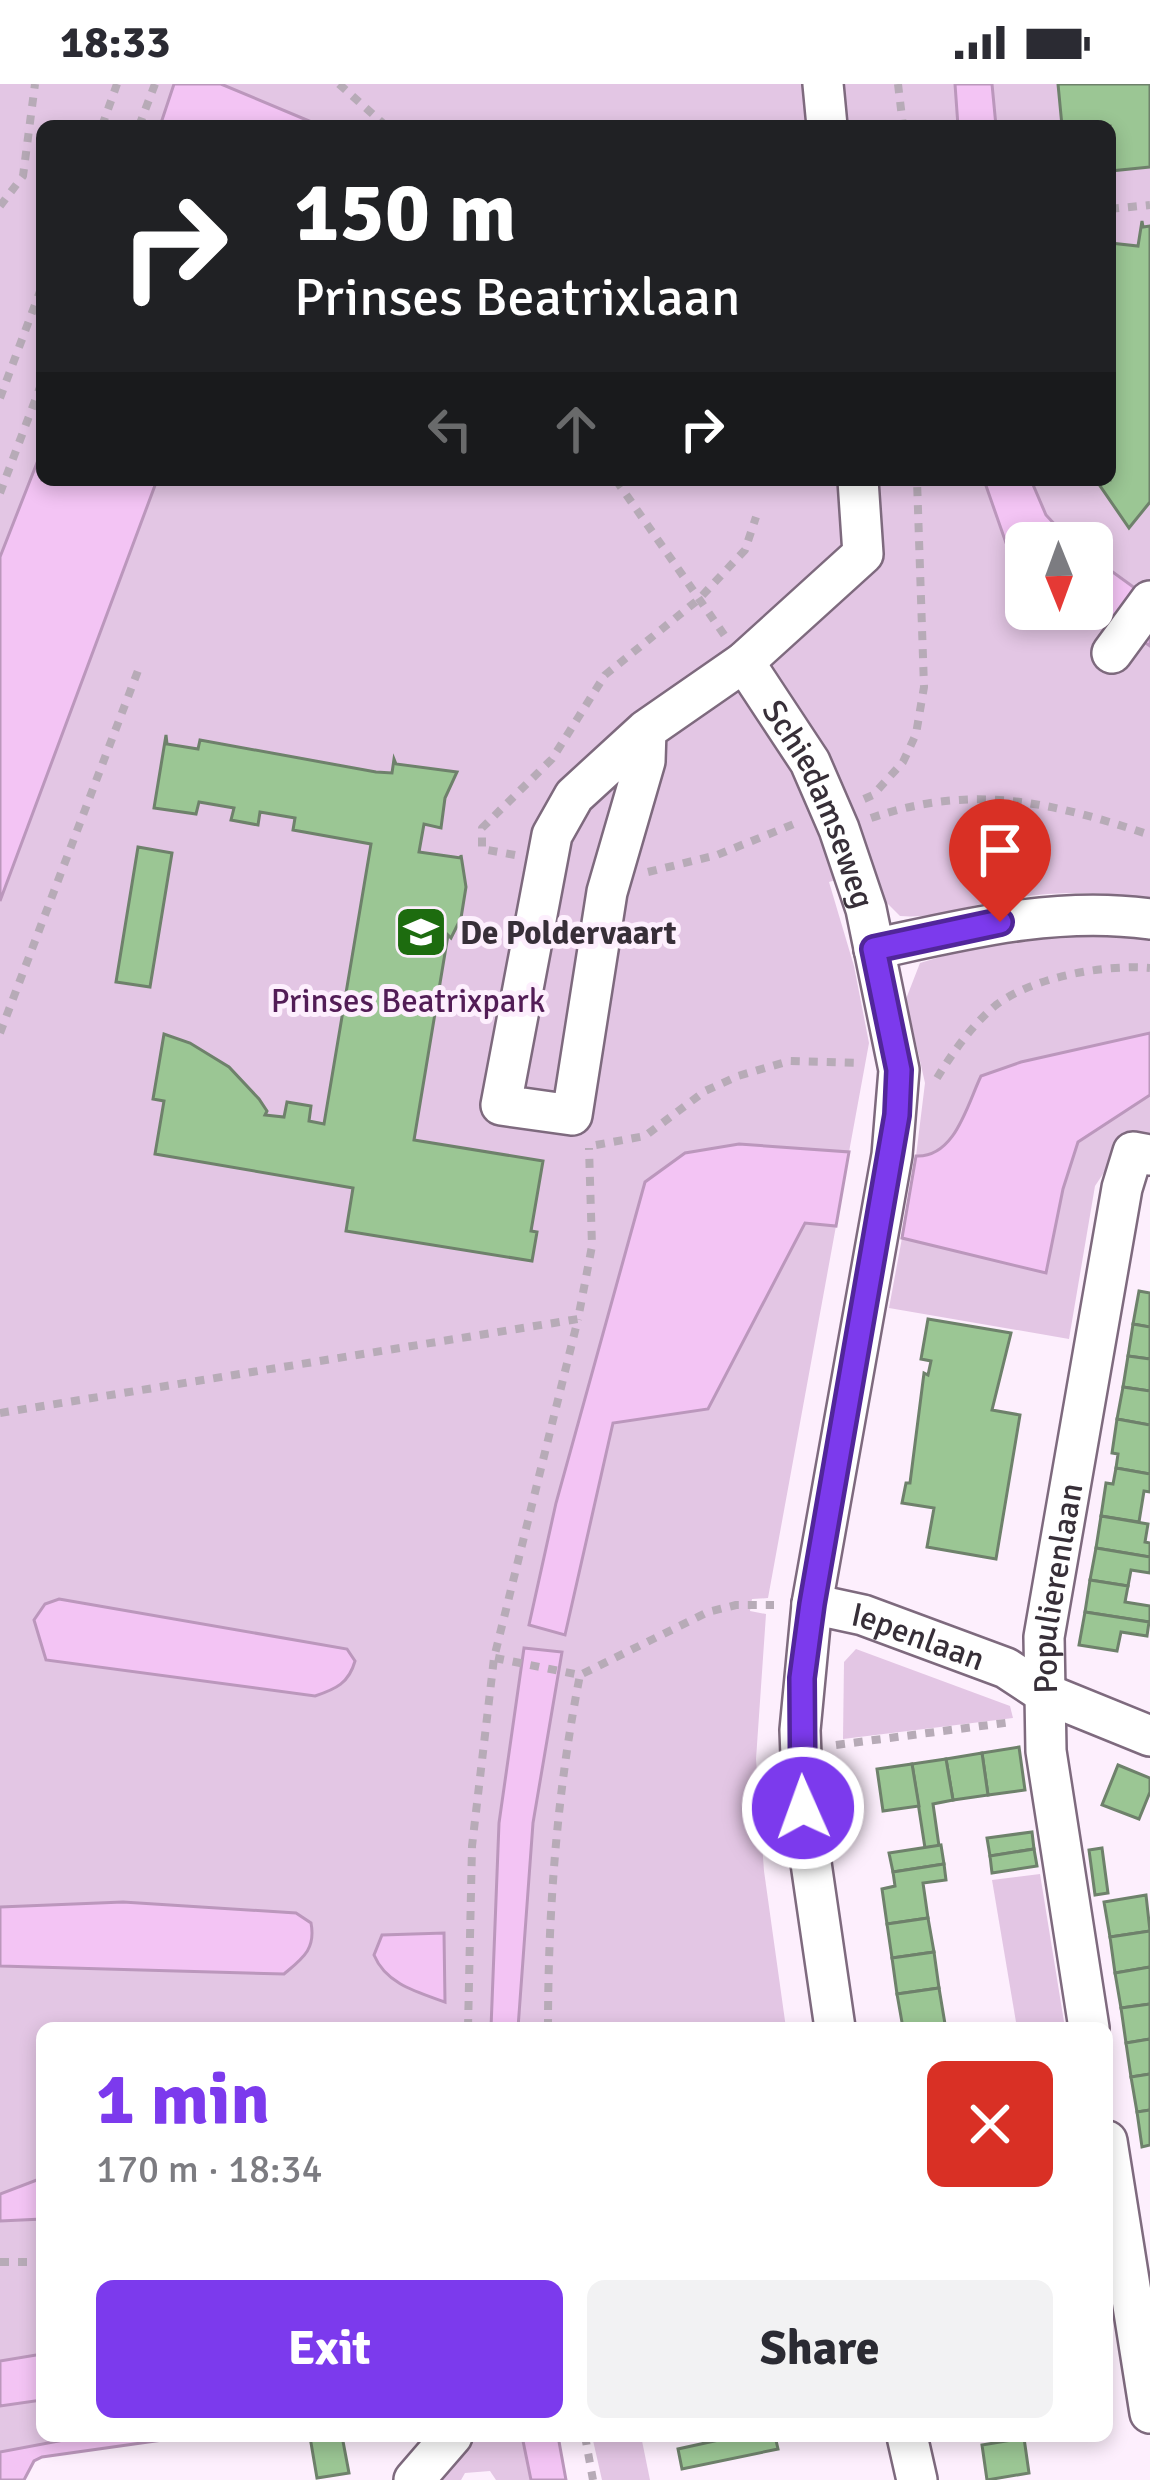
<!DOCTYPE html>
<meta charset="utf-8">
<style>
:root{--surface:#fff;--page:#f2f2f3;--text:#2b2b33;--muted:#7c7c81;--accent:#7c3aed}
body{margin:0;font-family:Signika,sans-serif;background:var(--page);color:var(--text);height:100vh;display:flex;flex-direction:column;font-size:45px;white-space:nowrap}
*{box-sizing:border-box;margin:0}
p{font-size:39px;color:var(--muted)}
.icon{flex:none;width:66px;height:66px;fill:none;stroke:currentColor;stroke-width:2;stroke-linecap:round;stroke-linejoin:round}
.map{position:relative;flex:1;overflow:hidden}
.details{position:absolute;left:36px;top:1938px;width:1077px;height:420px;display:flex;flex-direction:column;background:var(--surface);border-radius:18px;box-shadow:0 6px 18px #0003}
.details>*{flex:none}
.banner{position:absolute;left:36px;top:36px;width:1080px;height:366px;border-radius:18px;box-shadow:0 6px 18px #0003;background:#202124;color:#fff;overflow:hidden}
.needle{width:78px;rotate:179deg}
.fabs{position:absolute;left:1005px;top:438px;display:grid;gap:24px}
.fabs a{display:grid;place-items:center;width:108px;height:108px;border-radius:18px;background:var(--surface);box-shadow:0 6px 18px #0003;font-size:60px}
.pin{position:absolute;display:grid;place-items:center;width:102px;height:102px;color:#fff;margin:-123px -51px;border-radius:50% 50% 50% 0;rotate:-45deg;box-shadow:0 0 12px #0007}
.pin .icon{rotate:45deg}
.me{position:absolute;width:132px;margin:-66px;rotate:358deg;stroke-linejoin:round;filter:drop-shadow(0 0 9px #0008)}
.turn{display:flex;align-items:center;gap:42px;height:252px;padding:0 60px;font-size:54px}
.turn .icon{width:156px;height:156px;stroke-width:2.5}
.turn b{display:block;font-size:84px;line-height:102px}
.lanes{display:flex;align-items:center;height:114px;padding:0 60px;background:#0003;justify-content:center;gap:60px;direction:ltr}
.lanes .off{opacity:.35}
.round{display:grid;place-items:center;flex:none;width:126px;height:126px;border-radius:18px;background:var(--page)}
.summary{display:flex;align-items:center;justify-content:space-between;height:204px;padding:0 60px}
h1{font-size:72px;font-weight:800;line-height:90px;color:var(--accent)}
.primary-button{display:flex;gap:24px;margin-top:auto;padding:24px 60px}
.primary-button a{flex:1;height:138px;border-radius:18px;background:var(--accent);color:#fff;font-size:48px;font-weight:800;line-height:138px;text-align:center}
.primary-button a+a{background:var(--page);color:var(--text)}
.status{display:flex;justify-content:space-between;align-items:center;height:84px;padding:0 60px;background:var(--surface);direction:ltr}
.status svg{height:33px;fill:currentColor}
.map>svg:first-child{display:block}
.green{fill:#e3c6e4;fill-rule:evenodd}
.water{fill:#f3c4f4;stroke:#bb97bc;stroke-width:3}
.building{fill:#9bc694;stroke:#6e816b;stroke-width:3}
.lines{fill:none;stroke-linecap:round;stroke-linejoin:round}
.minor-casing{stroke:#7e6a7e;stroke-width:44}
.path{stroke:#b7abb7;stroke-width:8;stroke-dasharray:9 9;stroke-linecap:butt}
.minor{stroke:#fff;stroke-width:39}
.route-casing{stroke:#51269a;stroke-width:30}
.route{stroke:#7c3aed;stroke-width:21}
.labels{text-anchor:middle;stroke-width:10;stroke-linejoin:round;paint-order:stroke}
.street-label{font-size:33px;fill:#372f38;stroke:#fdeffd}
.poi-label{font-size:33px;font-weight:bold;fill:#372f38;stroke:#fdeffd;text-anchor:start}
.park-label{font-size:33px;fill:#521c56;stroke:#fdeffd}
</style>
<div class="status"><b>18:33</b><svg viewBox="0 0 49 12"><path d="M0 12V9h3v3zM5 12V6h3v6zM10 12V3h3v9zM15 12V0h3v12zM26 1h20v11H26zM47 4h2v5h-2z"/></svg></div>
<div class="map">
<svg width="1150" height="2396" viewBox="0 0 1150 2396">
<rect width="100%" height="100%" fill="#fdeffd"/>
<g class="green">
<path d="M 0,0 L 1150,0 L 1150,814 C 1101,807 1049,807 1001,816 C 965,822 936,835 900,832 L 884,816 L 872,785 L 829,798 L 854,882 L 869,959 L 849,1068 L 800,1066 L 792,1160 L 805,1138 L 836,1142 L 768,1514 L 752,1515 L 750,1527 L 766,1530 L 756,1675 L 764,1787 L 786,1944 L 42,1944 L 42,2352 L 85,2352 L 0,2368 ZM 42,42 L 1110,42 L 1110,396 L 42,396 ZM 1026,459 L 1092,459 L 1092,525 L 1026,525 Z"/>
<path d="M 1088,845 L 1150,853 L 1150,949 L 1021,978 L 981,992 C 967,1021 955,1074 916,1072 L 925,999 L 906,915 L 920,879 L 993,857 Z"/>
<polygon points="1150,1011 1150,1056 1111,1078 1095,1102 1069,1255 889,1224 902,1154 933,1160 1063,1105 1078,1057"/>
<polygon points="856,1565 1010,1622 1013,1634 843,1655 844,1578"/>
<polygon points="1040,1790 1065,1944 1017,1944 992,1796"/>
<polygon points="474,2352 522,2352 531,2396 496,2396 490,2387 465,2389 461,2396 435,2396"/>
<polygon points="592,2352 641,2352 650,2396 602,2396"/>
</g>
<g class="water">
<polygon points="174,0 221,0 321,42 160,42"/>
<polygon points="955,0 992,0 996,42 958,42"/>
<polygon points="42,366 42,396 157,396 0,817 0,473"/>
<polygon points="984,396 1031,396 1046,431 1072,459 1026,459 1026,477 1006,459"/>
<polygon points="1092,473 1150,515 1150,562 1092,522"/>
<path d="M 1150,949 L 1150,1011 L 1078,1058 L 1063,1105 L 1046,1189 L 902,1154 L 916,1072 C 955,1074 967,1021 981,992 L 1021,978 Z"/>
<polygon points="739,1060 849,1068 836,1142 805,1139 708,1325 613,1339 565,1551 529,1541 556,1419 645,1098 685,1069"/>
<path d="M 59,1515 L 347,1565 L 355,1577 C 349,1599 336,1605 315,1612 L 46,1576 L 34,1536 L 45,1520 Z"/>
<polygon points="524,1564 562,1568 533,1739 518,1944 491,1944 499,1739"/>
<path d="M 123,1818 L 296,1829 L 311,1839 C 316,1865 303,1874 284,1890 L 0,1882 L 0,1823 Z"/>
<path d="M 444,1849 L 445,1918 C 417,1908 386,1900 374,1871 L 382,1851 Z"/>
<polygon points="42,2094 42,2135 0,2137 0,2110"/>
<polygon points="42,2270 42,2316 0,2322 0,2277"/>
<polygon points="85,2352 191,2352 42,2373 34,2377 24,2396 0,2396 0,2368"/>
<polygon points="522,2352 558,2352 566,2396 531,2396"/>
</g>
<g class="building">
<polygon points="1058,0 1150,0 1150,83 1110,87 1110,42 1062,42"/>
<polygon points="1142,137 1143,143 1150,142 1150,418 1129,444 1096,396 1110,396 1110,159 1138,162"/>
<polygon points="166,651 167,660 198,665 200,656 376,688 392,689 394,675 396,680 457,688 445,714 441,744 424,740 419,768 461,774 461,771 466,803 461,834 451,854 448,851 414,1056 543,1077 531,1147 537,1148 532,1177 346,1147 353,1104 155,1070 164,1017 153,1015 164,950 190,959 229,983 259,1015 267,1027 265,1031 284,1033 287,1018 311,1022 309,1037 324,1040 371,760 293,746 295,734 260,728 258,741 231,736 234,724 199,718 196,730 154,724"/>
<polygon points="138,763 172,769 150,903 116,898"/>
<polygon points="1139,1207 1150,1209 1150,1243 1133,1240"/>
<polygon points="928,1235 1011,1249 992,1326 1020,1331 996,1475 927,1463 934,1424 902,1419 906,1399 910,1399 924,1289 928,1291 931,1277 921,1275"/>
<polygon points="1133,1240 1150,1243 1150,1275 1128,1272"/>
<polygon points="1128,1272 1150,1275 1150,1307 1123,1303"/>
<polygon points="1123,1303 1150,1307 1150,1341 1117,1335"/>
<polygon points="1117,1335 1150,1341 1150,1390 1116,1384 1118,1370 1112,1369"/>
<polygon points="1116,1384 1150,1390 1150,1408 1144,1407 1139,1438 1101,1432 1106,1399 1113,1400"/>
<polygon points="1101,1432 1148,1440 1145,1458 1150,1459 1150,1473 1096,1464"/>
<polygon points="1096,1464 1150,1473 1150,1489 1131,1486 1128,1502 1090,1496"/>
<polygon points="1090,1496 1128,1502 1125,1518 1150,1522 1150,1538 1085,1528"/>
<polygon points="1085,1528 1149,1538 1147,1552 1121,1548 1117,1567 1079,1561"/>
<polygon points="1019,1663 1025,1706 988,1711 982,1669"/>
<polygon points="982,1669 988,1711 953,1716 946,1675"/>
<polygon points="946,1675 953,1716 933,1720 939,1762 925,1764 912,1680"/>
<polygon points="912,1680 919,1722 883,1727 877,1685"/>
<polygon points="1118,1681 1150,1694 1150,1708 1139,1735 1102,1721"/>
<polygon points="1032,1748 1034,1765 990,1772 987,1754"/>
<polygon points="941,1761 944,1780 893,1788 889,1769"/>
<polygon points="1102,1764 1108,1809 1095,1811 1089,1766"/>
<polygon points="1034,1765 1037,1782 992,1789 990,1772"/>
<polygon points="944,1780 946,1796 923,1799 928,1834 887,1840 882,1805 895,1802 893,1788"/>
<polygon points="1146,1811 1150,1847 1110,1853 1104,1818"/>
<polygon points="928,1834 934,1868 892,1874 887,1840"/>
<polygon points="1150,1847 1150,1883 1115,1889 1110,1853"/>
<polygon points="934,1868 939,1904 897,1910 892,1874"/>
<polygon points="1150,1883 1150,1920 1121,1924 1115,1889"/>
<polygon points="939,1904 945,1940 903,1944 897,1910"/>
<polygon points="1150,1920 1150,1955 1126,1959 1121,1924"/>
<polygon points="1150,1955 1150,1990 1131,1993 1126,1959"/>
<polygon points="1150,1990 1150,2026 1137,2028 1131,1993"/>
<polygon points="1150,2026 1150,2061 1142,2063 1137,2028"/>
<polygon points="342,2352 349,2389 317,2394 310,2353"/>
<polygon points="737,2352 775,2352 778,2365 682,2385 678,2365"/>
<polygon points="1024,2354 1029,2389 987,2396 982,2361"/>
</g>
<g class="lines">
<g class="minor-casing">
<g id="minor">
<polyline points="823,0 827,42"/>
<polyline points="1112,569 1150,517"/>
<path id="s1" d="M 744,578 L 810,678 L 839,745 L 866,825 L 899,986 L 892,1071 L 812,1520 L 800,1646 L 803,1724 L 835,1944"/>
<polyline points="646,646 645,677 607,808 572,1031 501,1021 552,751 574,712 646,646 744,578 863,470 858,396"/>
<path d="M 874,865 C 966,845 1055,822 1150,835"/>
<path id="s2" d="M 812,1520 L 863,1531 L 1006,1584 L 1044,1609 L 1150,1652"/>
<path id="s3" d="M 1089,1944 L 1046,1667 L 1044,1553 L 1122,1104 L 1133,1068 L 1150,1071"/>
<polyline points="1107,2057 1150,2329"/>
<polyline points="907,2352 917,2396"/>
<polyline points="414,2396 452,2352"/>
</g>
</g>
<g class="path">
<polyline points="339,0 386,42"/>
<polyline points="898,0 903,42"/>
<polyline points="102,42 117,0"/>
<polyline points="139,42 155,0"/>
<polyline points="0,122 23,92 35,0"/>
<polyline points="1110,125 1150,121"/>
<polyline points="0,314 42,202"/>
<polyline points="616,396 725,552"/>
<polyline points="0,409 42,298"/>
<polyline points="864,715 873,711 903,678 916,650 924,603 917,396"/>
<path d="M 871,734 C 973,699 1051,718 1150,751"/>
<polyline points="515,771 482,765 482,744 552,675 605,591 699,515 745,466 756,433"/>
<polyline points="648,788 717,771 799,738"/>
<polyline points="0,949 139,584"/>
<path d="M 937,994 C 953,968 972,941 996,921 C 1033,893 1105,880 1150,884"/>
<polyline points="596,1061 645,1052 705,1007 738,992 789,977 860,979"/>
<polyline points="0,1329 578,1235 592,1162 589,1064"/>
<polyline points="495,1574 580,1591 708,1528 736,1521 774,1521"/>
<polyline points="836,1661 1012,1638"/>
<polyline points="468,1944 472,1762 494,1574 578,1235"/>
<path d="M 548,1944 C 548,1827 557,1706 580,1591"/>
<polyline points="0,2178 42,2178"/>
<polyline points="585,2352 593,2396"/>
</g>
<use href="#minor" class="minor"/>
</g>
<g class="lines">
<g class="route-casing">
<polyline id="route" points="803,1724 802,1594 812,1520 897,1031 899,986 874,865 1000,838"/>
</g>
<use href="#route" class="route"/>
</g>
<defs>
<g id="school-square" transform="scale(2.7)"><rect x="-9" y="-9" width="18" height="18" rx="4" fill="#1d6c0f" stroke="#fdeffd"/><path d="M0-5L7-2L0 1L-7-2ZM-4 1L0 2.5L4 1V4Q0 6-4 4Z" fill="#fff"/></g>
</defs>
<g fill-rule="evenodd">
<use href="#school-square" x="421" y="848"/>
</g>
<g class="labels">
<g class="street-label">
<text dy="12" stroke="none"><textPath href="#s1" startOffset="162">Schiedamseweg</textPath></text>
<text dy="12" stroke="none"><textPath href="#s3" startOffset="444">Populierenlaan</textPath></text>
<text dy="12" stroke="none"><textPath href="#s2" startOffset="111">Iepenlaan</textPath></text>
</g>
<g class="poi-label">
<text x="460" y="860">De Poldervaart</text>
</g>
<g class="park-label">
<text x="408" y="928">Prinses Beatrixpark</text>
</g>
</g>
</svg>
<div class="fabs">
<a><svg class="needle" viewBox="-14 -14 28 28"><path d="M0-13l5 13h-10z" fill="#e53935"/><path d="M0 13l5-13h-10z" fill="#7c7c81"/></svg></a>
</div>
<div class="pin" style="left:1000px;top:838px;background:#d93025"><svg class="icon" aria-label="arrive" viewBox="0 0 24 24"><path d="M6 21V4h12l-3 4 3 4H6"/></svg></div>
<svg class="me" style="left:803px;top:1724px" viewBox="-20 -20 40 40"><circle r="17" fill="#7c3aed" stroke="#fff" stroke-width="3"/><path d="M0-11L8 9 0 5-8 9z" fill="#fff"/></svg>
<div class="banner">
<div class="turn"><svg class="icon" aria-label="right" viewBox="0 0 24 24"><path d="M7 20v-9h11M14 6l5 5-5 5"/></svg><div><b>150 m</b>Prinses Beatrixlaan</div></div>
<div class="lanes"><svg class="icon off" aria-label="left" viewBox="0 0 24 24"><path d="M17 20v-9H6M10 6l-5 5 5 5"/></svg><svg class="icon off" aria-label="ahead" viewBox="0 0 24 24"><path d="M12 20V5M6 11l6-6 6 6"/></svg><svg class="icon" aria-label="right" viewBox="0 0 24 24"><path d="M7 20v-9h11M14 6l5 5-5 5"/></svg></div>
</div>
<section class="details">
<div class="summary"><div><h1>1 min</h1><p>170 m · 18:34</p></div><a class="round" style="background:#d93025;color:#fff"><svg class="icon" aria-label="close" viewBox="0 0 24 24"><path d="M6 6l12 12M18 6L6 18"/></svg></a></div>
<div class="primary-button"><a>Exit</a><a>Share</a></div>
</section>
</div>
